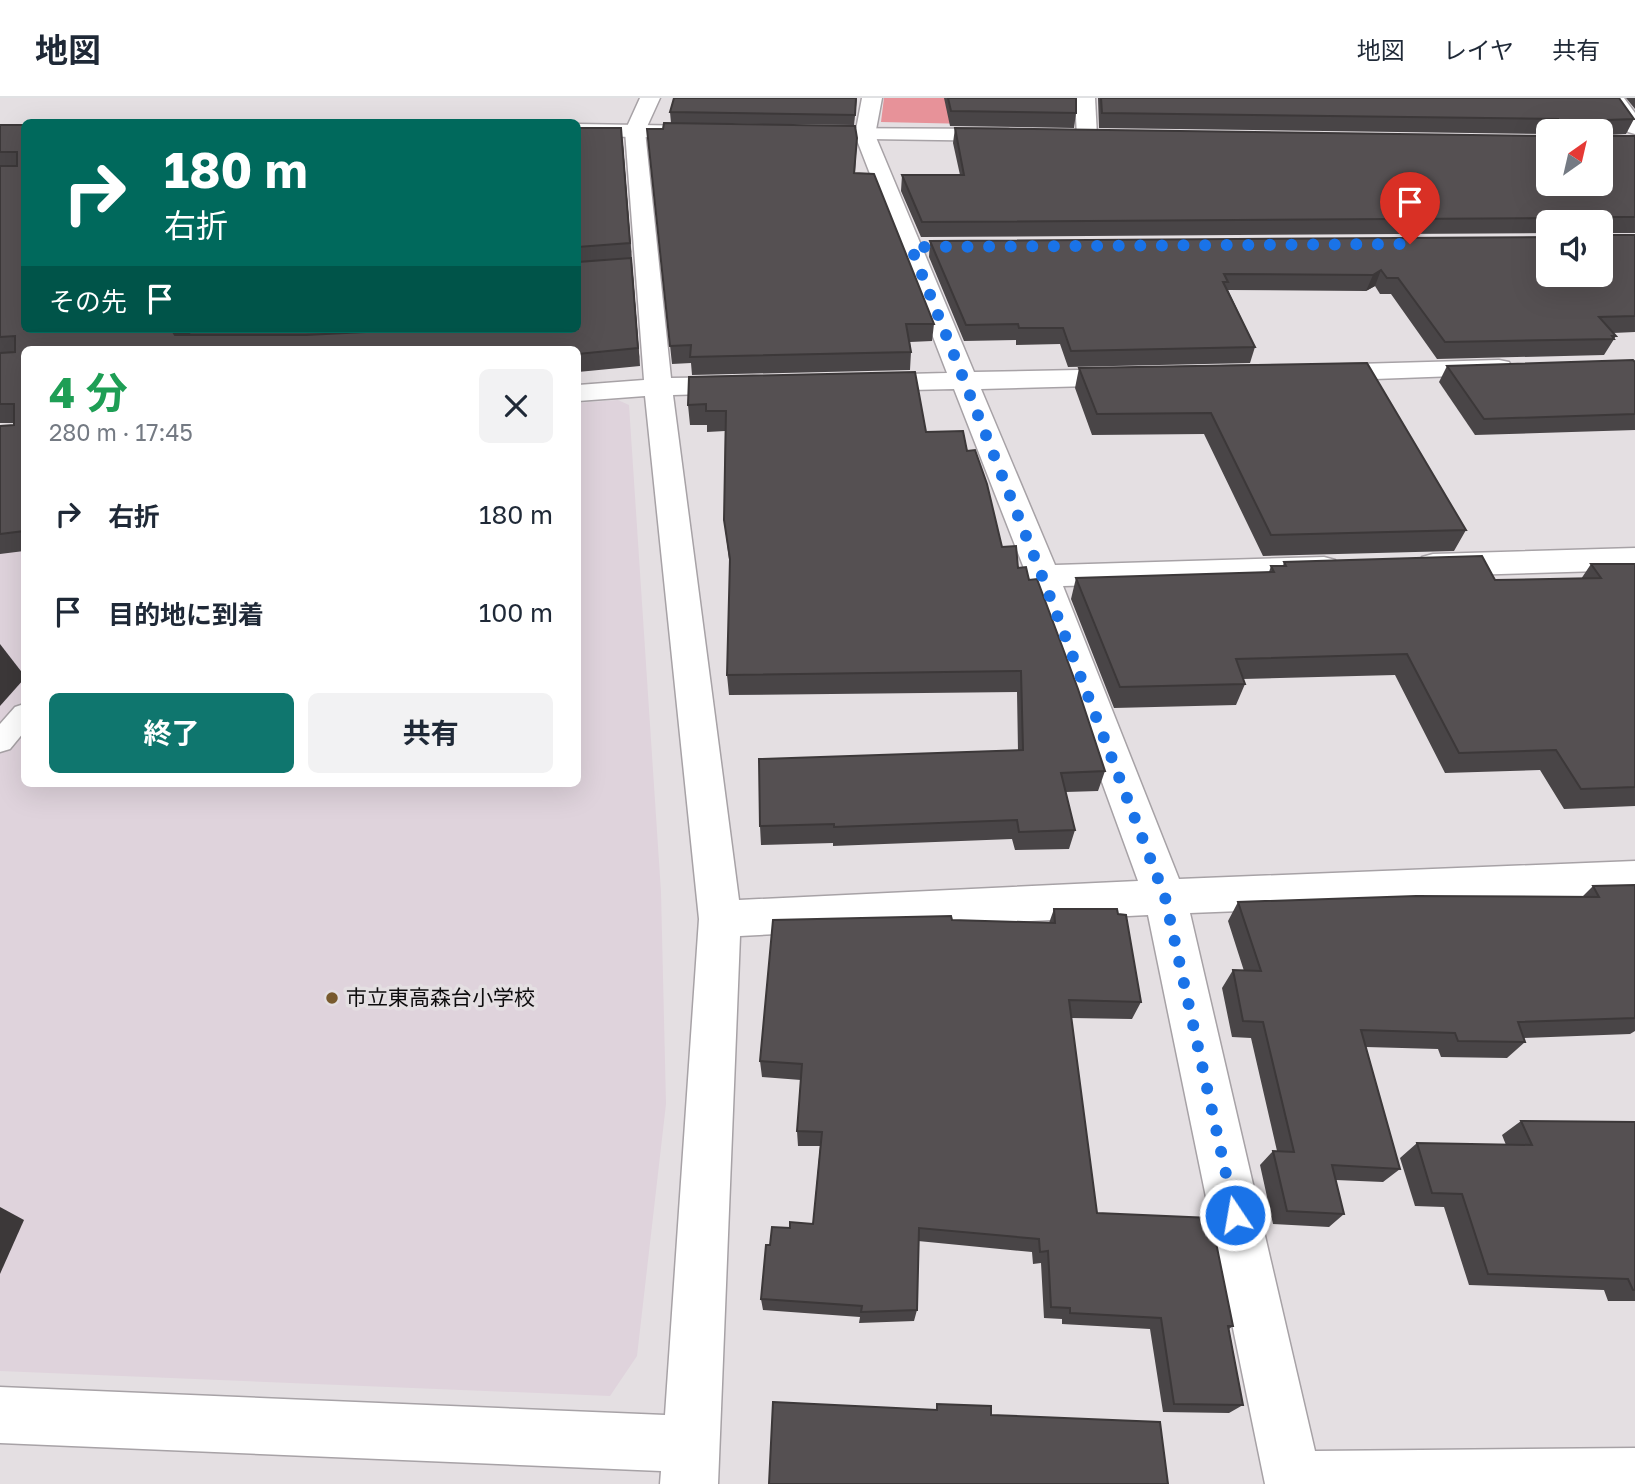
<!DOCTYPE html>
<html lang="ja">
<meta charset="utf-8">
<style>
:root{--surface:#fff;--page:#f2f2f3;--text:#1f2937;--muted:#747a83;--line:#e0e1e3;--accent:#0f766e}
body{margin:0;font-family:"Golos Text","Noto Sans JP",sans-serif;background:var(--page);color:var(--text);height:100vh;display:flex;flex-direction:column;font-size:26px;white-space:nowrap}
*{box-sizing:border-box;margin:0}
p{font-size:23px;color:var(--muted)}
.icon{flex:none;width:38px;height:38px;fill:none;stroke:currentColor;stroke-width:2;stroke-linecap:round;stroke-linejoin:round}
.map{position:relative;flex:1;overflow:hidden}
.panel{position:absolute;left:21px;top:248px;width:560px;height:441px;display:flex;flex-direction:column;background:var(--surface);border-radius:10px;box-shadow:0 7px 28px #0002}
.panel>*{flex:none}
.guide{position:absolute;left:21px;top:21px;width:560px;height:214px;border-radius:10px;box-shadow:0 7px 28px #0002;background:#00695c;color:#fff;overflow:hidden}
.needle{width:46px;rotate:34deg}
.buttons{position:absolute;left:1536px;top:21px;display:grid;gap:14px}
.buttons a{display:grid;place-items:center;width:77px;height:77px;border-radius:10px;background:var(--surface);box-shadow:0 7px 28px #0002;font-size:35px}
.pin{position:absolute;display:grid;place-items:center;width:60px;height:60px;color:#fff;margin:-72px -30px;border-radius:50% 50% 50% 0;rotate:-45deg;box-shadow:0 0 7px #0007}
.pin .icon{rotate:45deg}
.me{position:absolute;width:77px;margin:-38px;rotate:348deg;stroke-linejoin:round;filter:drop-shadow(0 0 5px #0008)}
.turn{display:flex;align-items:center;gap:24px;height:147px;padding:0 28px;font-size:32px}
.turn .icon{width:91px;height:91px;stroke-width:2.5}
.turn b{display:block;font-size:49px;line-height:60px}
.then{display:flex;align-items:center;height:66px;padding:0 28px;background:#0003;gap:14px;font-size:26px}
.round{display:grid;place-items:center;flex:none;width:74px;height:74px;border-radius:10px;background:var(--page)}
.headline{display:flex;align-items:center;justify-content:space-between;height:119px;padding:0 28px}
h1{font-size:42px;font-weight:700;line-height:52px;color:#1e9e55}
.action{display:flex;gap:14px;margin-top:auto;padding:14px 28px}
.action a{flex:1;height:80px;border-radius:10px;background:var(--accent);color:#fff;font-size:28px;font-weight:700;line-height:80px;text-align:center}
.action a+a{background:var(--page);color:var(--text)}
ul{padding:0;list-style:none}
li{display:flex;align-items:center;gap:21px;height:98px;padding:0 28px}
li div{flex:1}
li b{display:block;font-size:26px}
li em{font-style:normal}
header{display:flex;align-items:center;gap:42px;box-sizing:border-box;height:98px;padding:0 35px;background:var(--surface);border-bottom:2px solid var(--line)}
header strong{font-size:33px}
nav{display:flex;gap:38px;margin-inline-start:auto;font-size:24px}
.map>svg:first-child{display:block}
.built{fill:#dfd3dc}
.green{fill:#e79299}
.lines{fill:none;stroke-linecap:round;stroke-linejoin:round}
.lane-casing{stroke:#a7a2a6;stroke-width:3}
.street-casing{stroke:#a7a2a6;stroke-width:3}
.secondary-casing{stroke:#a7a2a6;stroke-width:3}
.lane{fill:#fff;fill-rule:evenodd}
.street{fill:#fff;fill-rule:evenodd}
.secondary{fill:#fff;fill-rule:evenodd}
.wall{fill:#494547}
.shaded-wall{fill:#3c3839}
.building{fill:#555052;stroke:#3c3839;stroke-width:2}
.route{stroke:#1a73e8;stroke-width:12;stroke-dasharray:0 21.6}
.poi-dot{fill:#785a2e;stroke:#e4dfe2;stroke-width:2.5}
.labels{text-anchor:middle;stroke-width:7;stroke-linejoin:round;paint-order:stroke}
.poi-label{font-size:21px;fill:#0d0c0d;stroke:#e4dfe2;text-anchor:start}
</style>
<header>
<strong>地図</strong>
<nav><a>地図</a><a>レイヤ</a><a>共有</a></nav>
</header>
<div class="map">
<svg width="1635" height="1386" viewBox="0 0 1635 1386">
<rect width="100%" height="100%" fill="#e4dfe2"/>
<polygon class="built" points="618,302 629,307 661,794 666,1006 637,1258 610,1298 0,1273 0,349 24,347 24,686 578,686 578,305"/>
<polygon class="green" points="884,0 969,0 971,26 881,24"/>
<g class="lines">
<g class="lane-casing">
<polygon id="lane" points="24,606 24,634 10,651 0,654 0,626 15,609"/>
</g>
<g class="street-casing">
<g id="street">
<polygon points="640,0 660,0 645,33 671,280 740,279 750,281 754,287 750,293 740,295 673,297 739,802 1138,783 1027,478 954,291 866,293 856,291 852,285 856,279 866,277 947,275 855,37 862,0 882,0 875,37 974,274 1128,271 1138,273 1142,279 1138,285 1128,287 981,291 1055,467 1324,459 1335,462 1340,470 1335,478 1324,481 1063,488 1179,781 1635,763 1635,797 1190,815 1315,1353 1635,1350 1635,1386 1265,1386 1148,817 740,838 718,1386 660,1386 661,1373 0,1345 0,1289 665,1317 699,821 645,298 578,303 578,287 644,282 625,33"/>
<polygon points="1075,0 1095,0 1097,38 1094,42 1080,42 1077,38"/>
<polygon points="1604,0 1624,0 1635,15 1635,36 1628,34"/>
<polygon points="1499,262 1509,264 1513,270 1509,276 1321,283 1311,281 1307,275 1311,269 1321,267"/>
<polygon points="1635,450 1635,472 1433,478 1422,475 1417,467 1422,459 1433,456"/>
</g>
</g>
<g class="secondary-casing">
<g id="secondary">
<polygon points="578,26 700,28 707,30 710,34 707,38 700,40 578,38"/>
<polygon points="805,30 1008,31 1015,33 1018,37 1015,41 1008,43 798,40 795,36 798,32"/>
</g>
</g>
<use href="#lane" class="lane"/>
<use href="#street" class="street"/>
<use href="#secondary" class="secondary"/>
</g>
<g class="wall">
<polygon points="857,0 854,27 671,25 670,14"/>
<polygon points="944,0 1076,0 1076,15 1074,30 950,28"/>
<polygon points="1098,0 1619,0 1634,21 1626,36 1607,37 1607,38 1635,38 1635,135 1608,135 1608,137 1635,137 1635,234 1613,235 1616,238 1604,257 1437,261 1391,196 1380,196 1375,188 1366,193 1228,192 1255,249 1250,265 1068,269 1060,246 1016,247 1016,242 964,243 929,159 930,143 1549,177 1601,124 1549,124 1549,135 921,139 901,93 902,77 960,77 953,45 955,30 1549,86 1601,33 1549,33 1549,36 1099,30"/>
<polygon points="1626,0 1635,0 1635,11"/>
<polygon points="0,27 24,27 24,231 578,231 578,30 623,47 640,268 578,274 578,252 24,252 24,453 0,456 0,328 14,327 14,325 0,325"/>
<polygon points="647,31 857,40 855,75 934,226 932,243 910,244 911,254 910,272 692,277 691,265 672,266"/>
<polygon points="1635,264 1635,332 1475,337 1439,284 1447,268"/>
<polygon points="1267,266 1466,432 1454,453 1263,458 1204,336 1092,337 1075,290 1079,270"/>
<polygon points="689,279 926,334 967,353 1002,449 1018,470 1029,482 1105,673 1098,693 1066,694 1075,732 1069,751 1015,752 1012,741 833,748 833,745 761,747 760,728 1018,653 1017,594 729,597 727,577 730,469 724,422 725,333 707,334 707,327 690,327 688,307"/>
<polygon points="1284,464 1495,482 1581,481 1591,466 1635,466 1635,708 1564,711 1540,672 1445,675 1395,577 1243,581 1245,586 1236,607 1114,610 1071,501 1076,480 1269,474 1271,468 1283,468"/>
<polygon points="1635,787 1635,933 1630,936 1524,940 1525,944 1507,960 1441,959 1438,951 1366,949 1400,1071 1383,1084 1336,1082 1344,1116 1329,1129 1273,1126 1260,1067 1273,1053 1277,1053 1251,940 1232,939 1222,890 1233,872 1244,873 1228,823 1238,804 1582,799 1593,788"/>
<polygon points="1054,811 1141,904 1132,921 1071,920 1097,1115 1233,1228 1229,1231 1243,1307 1229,1315 1163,1314 1150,1231 1062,1226 1062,1221 1044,1220 1041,1165 1033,1166 1032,1154 918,1143 917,1212 914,1223 859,1225 860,1219 763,1212 761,1201 770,1147 790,1130 813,1126 820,1048 798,1048 797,1033 801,982 762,979 760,963 952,822 1049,825"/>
<polygon points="1521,1023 1635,1024 1635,1203 1608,1203 1604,1192 1469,1187 1444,1109 1415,1108 1400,1060 1417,1045 1506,1047 1502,1037"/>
</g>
<g class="shaded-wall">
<polygon points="621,30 623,47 632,162 630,145"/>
<polygon points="631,160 633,177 640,268 638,250"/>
<polygon points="1381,172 1375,188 1366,193 1373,177"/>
<polygon points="177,231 188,231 194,243 181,252 173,234"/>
<polygon points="0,546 24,577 24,581 0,608"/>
<polygon points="0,1109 24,1122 0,1176"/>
</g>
<g class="building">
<polygon points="674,0 856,0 855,17 670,14"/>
<polygon points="948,0 1076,0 1076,15 951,13"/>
<polygon points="1101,0 1619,0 1634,21 1607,22 1607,38 1635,38 1635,119 1608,119 1608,137 1635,137 1635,218 1599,219 1616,238 1612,238 1614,241 1445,244 1398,180 1387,180 1381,172 1373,177 1224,176 1228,184 1223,184 1255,249 1071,253 1063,230 1019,230 1018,226 966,227 930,143 1549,139 1549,177 1601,177 1601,124 1560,124 1560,122 1557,120 922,124 902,77 964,77 955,30 1549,38 1549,86 1601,86 1601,33 1559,33 1558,21 1102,15"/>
<polygon points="664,25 855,28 857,40 854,75 874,76 934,226 906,226 911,254 690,259 691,247 670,248 647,31 663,31"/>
<polygon points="0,27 24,27 24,231 177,231 173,234 175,237 306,237 425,231 578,231 578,164 631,160 638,250 578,256 578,252 24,252 24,433 0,436 0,328 14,327 14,306 0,306 0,255 15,254 15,238 0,239 0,68 17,68 17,54 0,54"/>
<polygon points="578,30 621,30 630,145 578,149"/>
<polygon points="1633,262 1635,264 1635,316 1484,321 1447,268"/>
<polygon points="1367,265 1466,432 1271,437 1211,315 1097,316 1079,270"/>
<polygon points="915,274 926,334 963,333 967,353 975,352 987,386 1002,449 1016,448 1018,470 1026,469 1029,482 1037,481 1078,591 1105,673 1061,675 1075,732 1019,734 1017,722 834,729 834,726 760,728 759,661 1023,652 1021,573 727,577 730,461 724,422 726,313 706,313 706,306 688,307 689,279"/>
<polygon points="1482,458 1495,482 1601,480 1591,466 1635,466 1635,689 1581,691 1556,652 1459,655 1407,556 1236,561 1245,586 1120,589 1076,480 1274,474 1271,468 1286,468 1284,464"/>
<polygon points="1635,787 1635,920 1518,924 1525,944 1458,943 1455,935 1361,932 1400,1071 1332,1067 1344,1116 1287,1113 1273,1053 1294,1054 1263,924 1243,923 1233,872 1261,873 1238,804 1416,798 1599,799 1593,788"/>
<polygon points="1054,811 1117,811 1118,816 1126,817 1141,904 1069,902 1097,1115 1211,1120 1233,1228 1228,1228 1243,1307 1174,1306 1161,1220 1070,1215 1070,1210 1051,1209 1048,1153 1040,1154 1039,1141 919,1130 917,1212 861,1214 862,1208 761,1201 766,1147 770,1147 772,1129 790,1130 790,1124 813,1126 822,1034 797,1033 802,966 760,963 773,822 951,818 952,822 1055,825"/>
<polygon points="1521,1023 1635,1024 1635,1192 1633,1192 1628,1181 1488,1176 1462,1096 1432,1095 1417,1045 1532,1047"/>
<polygon points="773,1304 937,1312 937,1306 991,1308 991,1317 1160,1324 1168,1386 769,1386"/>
</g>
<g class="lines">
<polyline class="route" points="1235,1117 1165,799 1042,478 911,149 1410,146"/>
</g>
<circle class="poi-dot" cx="332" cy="900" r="7"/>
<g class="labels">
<g class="poi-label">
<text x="346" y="907">市立東高森台小学校</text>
</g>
</g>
</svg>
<div class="buttons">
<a><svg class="needle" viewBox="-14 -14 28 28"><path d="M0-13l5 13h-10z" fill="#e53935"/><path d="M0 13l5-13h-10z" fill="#747a83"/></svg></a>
<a><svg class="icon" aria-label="sound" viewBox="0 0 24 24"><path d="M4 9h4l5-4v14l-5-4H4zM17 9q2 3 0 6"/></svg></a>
</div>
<div class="pin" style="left:1410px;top:146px;background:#d93025"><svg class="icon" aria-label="arrive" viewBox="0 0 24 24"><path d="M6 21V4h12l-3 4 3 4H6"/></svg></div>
<svg class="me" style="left:1235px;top:1117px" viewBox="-20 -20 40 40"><circle r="17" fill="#1a73e8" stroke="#fff" stroke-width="3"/><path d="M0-11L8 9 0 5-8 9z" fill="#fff"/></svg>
<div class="guide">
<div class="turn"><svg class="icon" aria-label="right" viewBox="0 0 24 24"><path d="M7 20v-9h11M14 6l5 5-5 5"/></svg><div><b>180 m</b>右折</div></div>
<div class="then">その先<svg class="icon" aria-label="arrive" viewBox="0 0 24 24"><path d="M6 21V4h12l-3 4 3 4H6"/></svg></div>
</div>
<section class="panel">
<div class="headline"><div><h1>4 分</h1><p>280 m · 17:45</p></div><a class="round"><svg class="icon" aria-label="close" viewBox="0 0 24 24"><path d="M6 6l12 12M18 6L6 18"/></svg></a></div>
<ul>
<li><svg class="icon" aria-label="right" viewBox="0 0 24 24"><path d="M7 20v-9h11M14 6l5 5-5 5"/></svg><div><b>右折</b></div><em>180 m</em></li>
<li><svg class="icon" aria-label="arrive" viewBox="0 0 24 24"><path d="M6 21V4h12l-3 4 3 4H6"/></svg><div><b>目的地に到着</b></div><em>100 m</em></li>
</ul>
<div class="action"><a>終了</a><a>共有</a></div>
</section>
</div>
